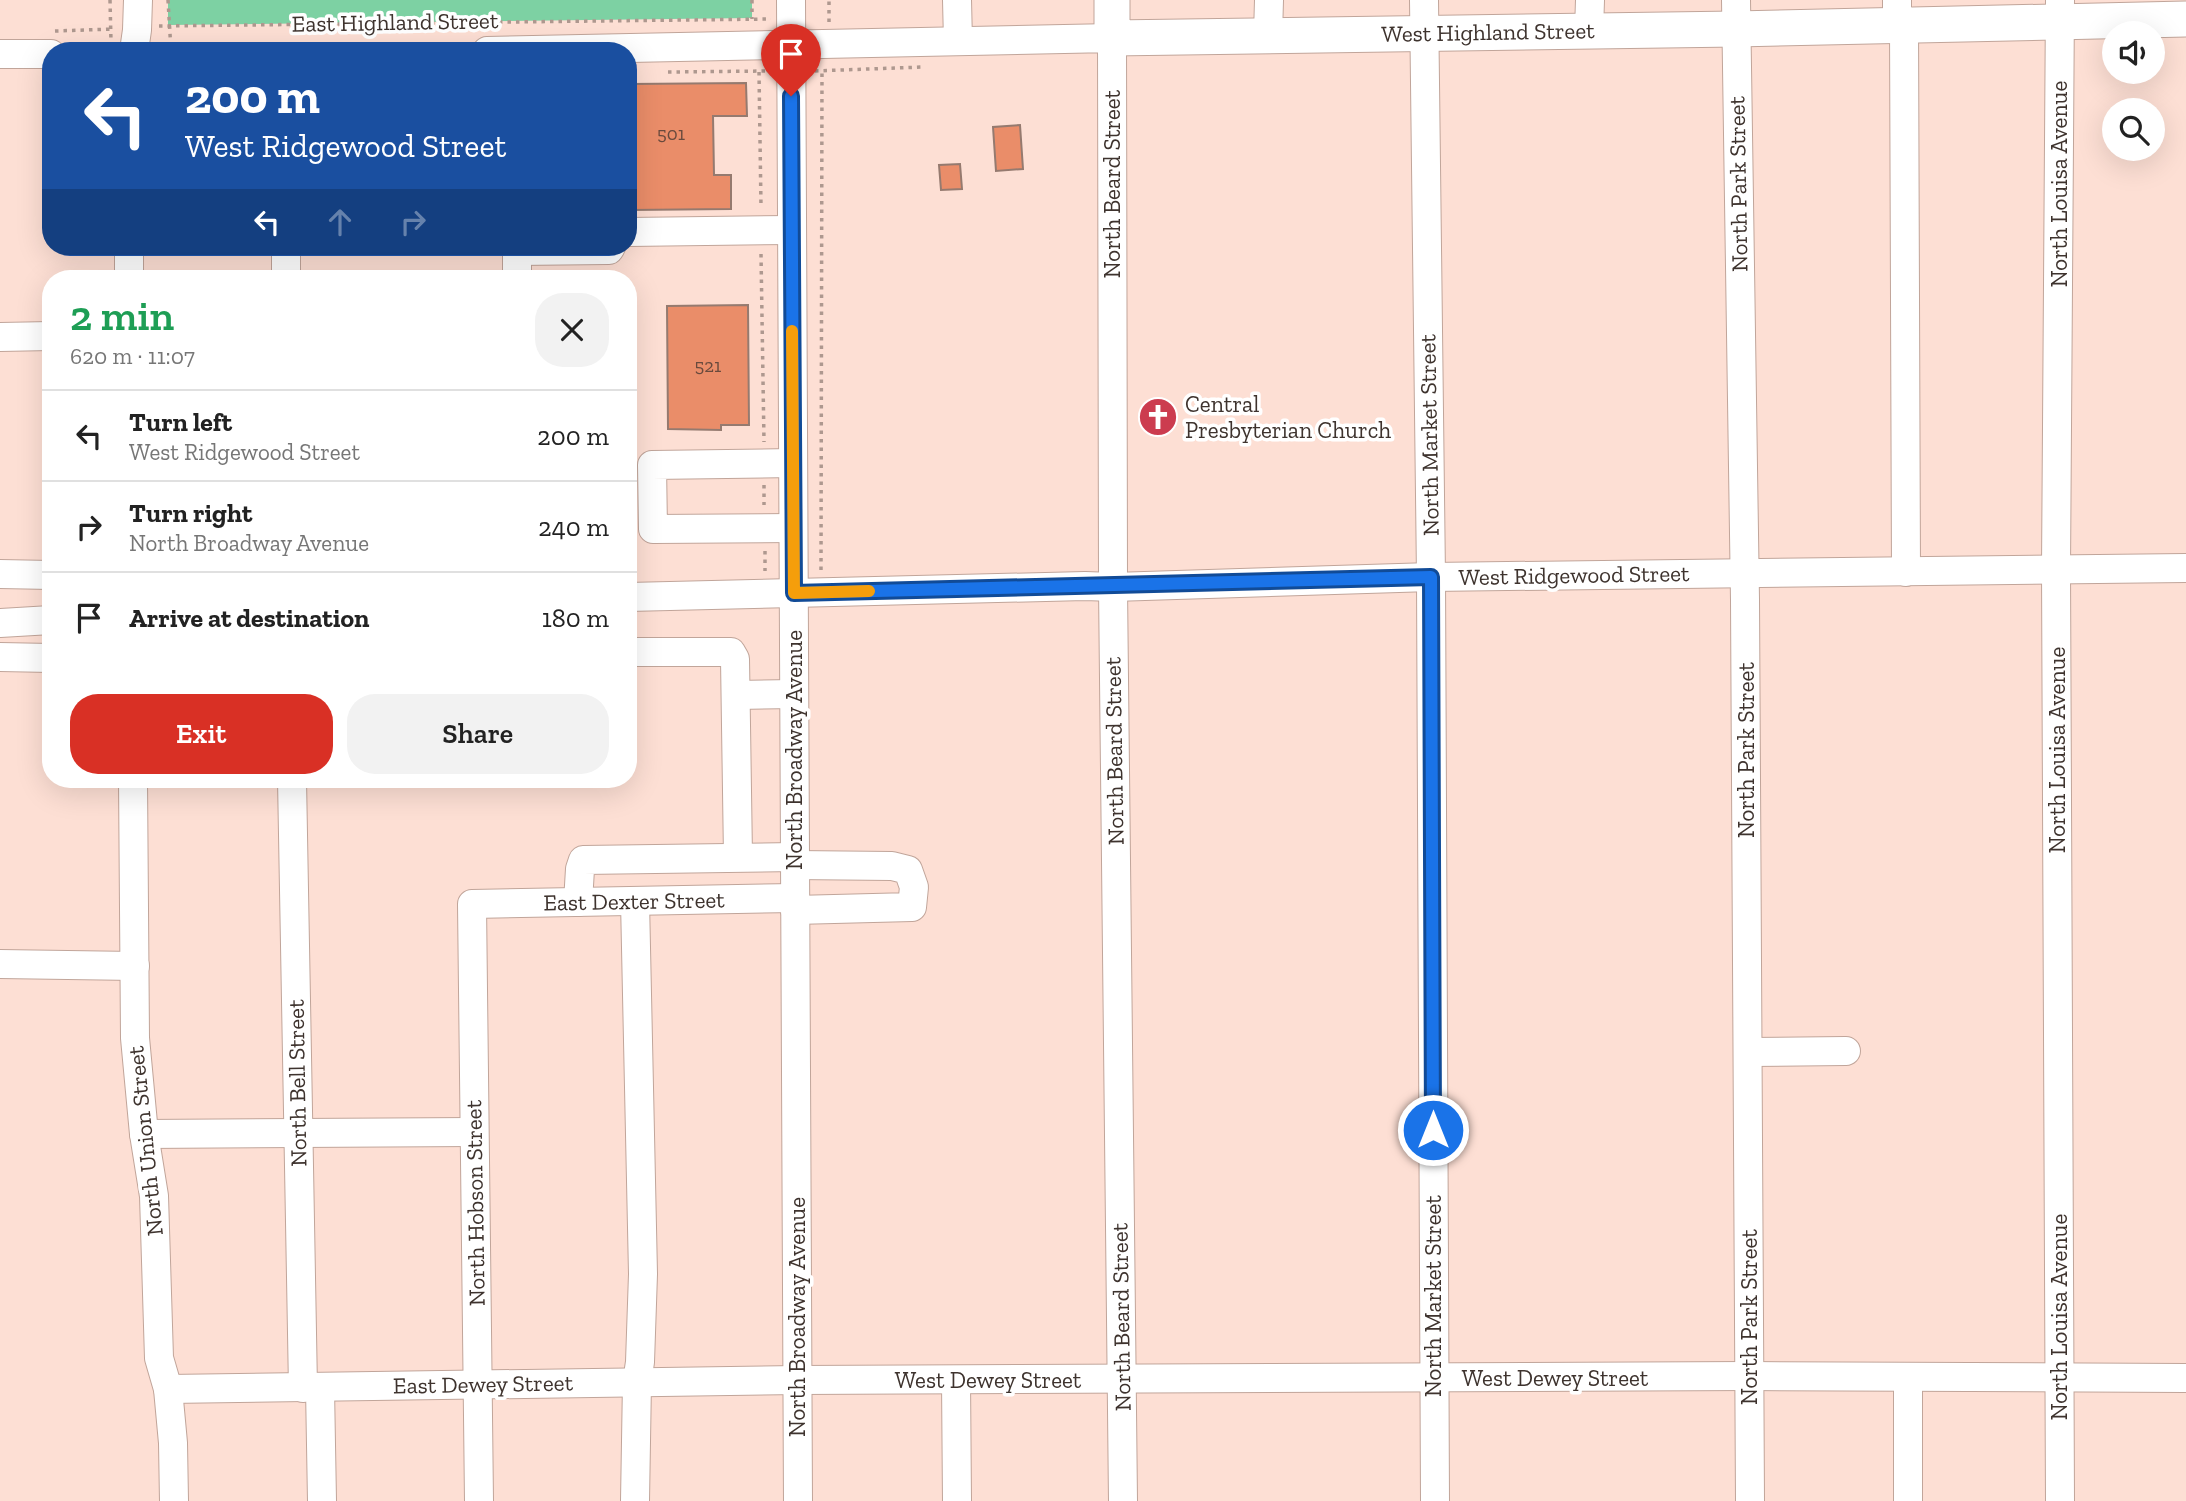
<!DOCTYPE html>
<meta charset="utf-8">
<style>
:root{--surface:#fff;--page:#f2f2f2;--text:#222;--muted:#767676;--line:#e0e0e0;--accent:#d93025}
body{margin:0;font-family:"Zilla Slab",serif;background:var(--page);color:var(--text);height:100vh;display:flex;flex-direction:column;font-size:26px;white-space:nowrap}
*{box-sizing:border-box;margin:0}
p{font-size:23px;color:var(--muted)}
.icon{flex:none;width:38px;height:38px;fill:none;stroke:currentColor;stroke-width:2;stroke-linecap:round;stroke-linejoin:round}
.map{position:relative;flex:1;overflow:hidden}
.side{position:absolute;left:42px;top:270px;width:595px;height:518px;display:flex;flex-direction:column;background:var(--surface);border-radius:28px;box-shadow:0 7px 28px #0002}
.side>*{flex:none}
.top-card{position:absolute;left:42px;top:42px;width:595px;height:214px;border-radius:28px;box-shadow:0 7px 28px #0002;background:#1a4fa0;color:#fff;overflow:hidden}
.tools{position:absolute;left:2102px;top:21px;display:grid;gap:14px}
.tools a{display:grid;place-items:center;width:63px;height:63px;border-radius:50%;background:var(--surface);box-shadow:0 7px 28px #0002;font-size:35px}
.pin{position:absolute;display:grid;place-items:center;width:60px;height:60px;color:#fff;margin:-72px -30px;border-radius:50% 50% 50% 0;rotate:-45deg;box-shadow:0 0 7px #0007}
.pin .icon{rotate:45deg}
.me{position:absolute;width:77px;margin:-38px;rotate:0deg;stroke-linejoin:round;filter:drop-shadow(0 0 5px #0008)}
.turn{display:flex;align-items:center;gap:24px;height:147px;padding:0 28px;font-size:32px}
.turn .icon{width:91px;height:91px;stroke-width:2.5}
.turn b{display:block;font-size:49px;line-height:60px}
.lanes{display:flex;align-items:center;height:66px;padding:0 28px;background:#0003;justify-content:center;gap:35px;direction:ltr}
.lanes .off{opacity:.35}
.round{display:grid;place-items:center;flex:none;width:74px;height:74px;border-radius:28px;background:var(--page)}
.head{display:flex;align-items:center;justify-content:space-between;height:119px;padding:0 28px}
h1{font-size:42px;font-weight:600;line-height:52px;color:#1e9e55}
.cta{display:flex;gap:14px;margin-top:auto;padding:14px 28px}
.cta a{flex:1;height:80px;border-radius:28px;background:var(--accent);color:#fff;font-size:28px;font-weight:600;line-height:80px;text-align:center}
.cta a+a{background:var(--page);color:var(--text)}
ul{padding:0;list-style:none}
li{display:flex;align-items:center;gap:21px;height:91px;padding:0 28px;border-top:2px solid var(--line)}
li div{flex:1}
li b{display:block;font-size:26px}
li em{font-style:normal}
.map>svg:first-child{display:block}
.green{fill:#7dd1a3}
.building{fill:#ea8d69;stroke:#957a6f;stroke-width:2}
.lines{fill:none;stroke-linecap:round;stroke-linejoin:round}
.minor-casing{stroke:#c1a59a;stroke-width:30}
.major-casing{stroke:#c1a59a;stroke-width:37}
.path{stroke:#ae988f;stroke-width:3.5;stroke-dasharray:3.5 5;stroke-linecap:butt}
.minor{stroke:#fff;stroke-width:28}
.major{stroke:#fff;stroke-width:35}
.route-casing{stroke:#114b97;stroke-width:18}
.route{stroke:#1a73e8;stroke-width:12}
.slow{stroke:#f59e0b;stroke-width:12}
.labels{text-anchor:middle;stroke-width:7;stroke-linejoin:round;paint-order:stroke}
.number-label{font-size:19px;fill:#694a3d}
.street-label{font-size:23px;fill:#3e332e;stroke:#fff}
.poi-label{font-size:23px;fill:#3e332e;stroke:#fff;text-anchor:start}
</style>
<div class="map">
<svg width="2186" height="1501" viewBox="0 0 2186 1501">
<rect width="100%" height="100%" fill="#fddfd4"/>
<polygon class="green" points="168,0 752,0 752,18 168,25"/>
<g class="building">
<polygon points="746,83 747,116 713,116 714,175 731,175 731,209 630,210 629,84"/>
<polygon points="1020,125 1023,169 996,171 993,127"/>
<polygon points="960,164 962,189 941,190 939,165"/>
<polygon points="748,305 749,425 721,425 721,430 668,429 667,306"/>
</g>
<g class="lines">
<g class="minor-casing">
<g id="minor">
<polyline points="791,0 798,1501"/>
<polyline points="957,0 958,41"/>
<polyline points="1424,0 1431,577 1435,1501"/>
<polyline points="1736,0 1745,600 1750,1501"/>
<polyline points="1897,0 1897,10 1904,25 1906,572"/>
<polyline points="1589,31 1590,0"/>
<polyline points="1268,35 1269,0"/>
<polyline points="134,51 137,30 138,0"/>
<polyline points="487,51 1112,38 1113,587 1123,1501"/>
<polyline points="0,54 51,54"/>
<polyline points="628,232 792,230"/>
<polyline points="129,247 129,278"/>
<polyline points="286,247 286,278"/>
<polyline points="517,247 517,278"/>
<polyline points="517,251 609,250 611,247"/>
<polyline points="0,337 51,336"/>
<polyline points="793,463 652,465 653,529 793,528"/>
<polyline points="0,574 51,575"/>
<polyline points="628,597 1085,586 1113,587 1431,577 2186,568"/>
<polyline points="0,623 51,620"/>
<polyline points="628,652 731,652 735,659 738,857"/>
<polyline points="0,657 51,658"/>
<polyline points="737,695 794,694"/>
<polyline points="133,779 135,1038 144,1134 154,1196 159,1358 168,1389 173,1443 174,1501"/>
<polyline points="292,779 303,1388"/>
<polyline points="795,865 892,866 908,870 914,887 912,907 795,910"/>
<polyline points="635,901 643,1274 640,1362 637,1382 635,1501"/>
<polyline points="578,902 580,869 583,860 795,857"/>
<polyline points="0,964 135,966"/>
<polyline points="1748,1052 1846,1051"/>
<polyline points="144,1134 474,1132"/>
<polyline points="1908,1378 1908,1501"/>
<polyline points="956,1380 957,1501"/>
<polyline points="320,1388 322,1501"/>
<polyline points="168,1389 798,1380 1750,1376 2186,1378"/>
<polyline points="479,1501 472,904 795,898"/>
<polyline points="2060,1501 2056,569 2060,0"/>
</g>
</g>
<g class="major-casing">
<polyline id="major" points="1112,0 1112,38 1736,29 2186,19"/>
</g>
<g class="path">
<polyline points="110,0 111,42"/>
<polyline points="168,0 171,51"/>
<polyline points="752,0 752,19"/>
<polyline points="829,22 829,0"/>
<polyline points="159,26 771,19"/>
<polyline points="55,31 114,29"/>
<polyline points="815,71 922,67"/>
<polyline points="668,72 768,71"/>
<polyline points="759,72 761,207"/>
<polyline points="761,254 764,442"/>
<polyline points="764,485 764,505"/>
<polyline points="765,551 765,571"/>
<polyline points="821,570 822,71"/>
</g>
<use href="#minor" class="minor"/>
<use href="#major" class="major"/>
</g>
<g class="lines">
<g class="route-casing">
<polyline id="route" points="791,96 794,593 1431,577 1433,1130"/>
</g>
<use href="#route" class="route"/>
<polyline class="slow" points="792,331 794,593 869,591"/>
</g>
<defs>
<g id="church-disc" transform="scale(2.0125)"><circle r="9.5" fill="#cc3c4f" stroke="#fff"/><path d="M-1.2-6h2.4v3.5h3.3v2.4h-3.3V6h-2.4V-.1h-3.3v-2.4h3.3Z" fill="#fff"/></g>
</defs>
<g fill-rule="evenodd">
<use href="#church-disc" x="1158" y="417"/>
</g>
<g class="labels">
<g class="number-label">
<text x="671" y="140">501</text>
<text x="708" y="372">521</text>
</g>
<g class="street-label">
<text transform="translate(395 22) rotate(-1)" y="8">East Highland Street</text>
<text transform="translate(1488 32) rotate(-1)" y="8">West Highland Street</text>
<text transform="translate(1112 184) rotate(-90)" y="8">North Beard Street</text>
<text transform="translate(1738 184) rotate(-91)" y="8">North Park Street</text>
<text transform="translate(2059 184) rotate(-90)" y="8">North Louisa Avenue</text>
<text transform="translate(1429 435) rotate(-91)" y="8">North Market Street</text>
<text transform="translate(1574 575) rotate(-1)" y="8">West Ridgewood Street</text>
<text transform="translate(794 750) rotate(-90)" y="8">North Broadway Avenue</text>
<text transform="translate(1746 750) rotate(-90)" y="8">North Park Street</text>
<text transform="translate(2057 750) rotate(-90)" y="8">North Louisa Avenue</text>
<text transform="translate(1114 751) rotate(-91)" y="8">North Beard Street</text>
<text transform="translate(634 901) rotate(-1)" y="8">East Dexter Street</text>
<text transform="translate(297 1083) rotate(-91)" y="8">North Bell Street</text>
<text transform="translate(145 1141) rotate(-96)" y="8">North Union Street</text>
<text transform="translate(475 1203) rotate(-91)" y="8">North Hobson Street</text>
<text transform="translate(1433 1296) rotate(-90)" y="8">North Market Street</text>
<text transform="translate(797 1317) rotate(-90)" y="8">North Broadway Avenue</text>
<text transform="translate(1121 1317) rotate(-91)" y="8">North Beard Street</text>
<text transform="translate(1749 1317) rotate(-90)" y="8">North Park Street</text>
<text transform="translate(2059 1317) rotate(-90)" y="8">North Louisa Avenue</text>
<text x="1555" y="1386">West Dewey Street</text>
<text x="988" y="1388">West Dewey Street</text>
<text transform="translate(483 1384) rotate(-1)" y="8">East Dewey Street</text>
</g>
<g class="poi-label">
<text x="1185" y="412">Central<tspan x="1185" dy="26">Presbyterian Church</tspan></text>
</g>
</g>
</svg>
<div class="tools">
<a><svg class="icon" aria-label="sound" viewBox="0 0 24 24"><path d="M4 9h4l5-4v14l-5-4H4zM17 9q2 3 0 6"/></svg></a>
<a><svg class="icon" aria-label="search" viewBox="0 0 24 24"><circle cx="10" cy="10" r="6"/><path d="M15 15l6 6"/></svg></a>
</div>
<div class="pin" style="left:791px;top:96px;background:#d93025"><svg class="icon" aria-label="arrive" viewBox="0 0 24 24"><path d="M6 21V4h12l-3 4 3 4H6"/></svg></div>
<svg class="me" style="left:1433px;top:1130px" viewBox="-20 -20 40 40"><circle r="17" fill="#1a73e8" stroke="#fff" stroke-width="3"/><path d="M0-11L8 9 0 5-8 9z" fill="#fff"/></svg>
<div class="top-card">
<div class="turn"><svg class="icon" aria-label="left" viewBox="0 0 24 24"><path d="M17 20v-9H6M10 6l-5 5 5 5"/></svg><div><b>200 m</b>West Ridgewood Street</div></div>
<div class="lanes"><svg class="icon" aria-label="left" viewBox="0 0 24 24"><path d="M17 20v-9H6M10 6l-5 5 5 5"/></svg><svg class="icon off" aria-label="ahead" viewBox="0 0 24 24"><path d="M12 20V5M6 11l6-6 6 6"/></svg><svg class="icon off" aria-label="right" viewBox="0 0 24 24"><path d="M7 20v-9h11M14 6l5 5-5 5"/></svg></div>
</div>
<section class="side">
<div class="head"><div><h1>2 min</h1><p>620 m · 11:07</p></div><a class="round"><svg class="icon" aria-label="close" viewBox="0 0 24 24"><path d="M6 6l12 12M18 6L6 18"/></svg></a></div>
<ul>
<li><svg class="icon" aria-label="left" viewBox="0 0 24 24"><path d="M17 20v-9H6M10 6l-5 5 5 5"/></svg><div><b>Turn left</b><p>West Ridgewood Street</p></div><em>200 m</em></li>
<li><svg class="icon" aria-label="right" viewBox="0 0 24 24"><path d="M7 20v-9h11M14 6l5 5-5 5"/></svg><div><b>Turn right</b><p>North Broadway Avenue</p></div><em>240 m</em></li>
<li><svg class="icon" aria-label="arrive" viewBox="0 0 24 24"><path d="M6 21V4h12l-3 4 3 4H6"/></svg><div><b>Arrive at destination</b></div><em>180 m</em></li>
</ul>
<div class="cta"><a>Exit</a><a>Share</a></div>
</section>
</div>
